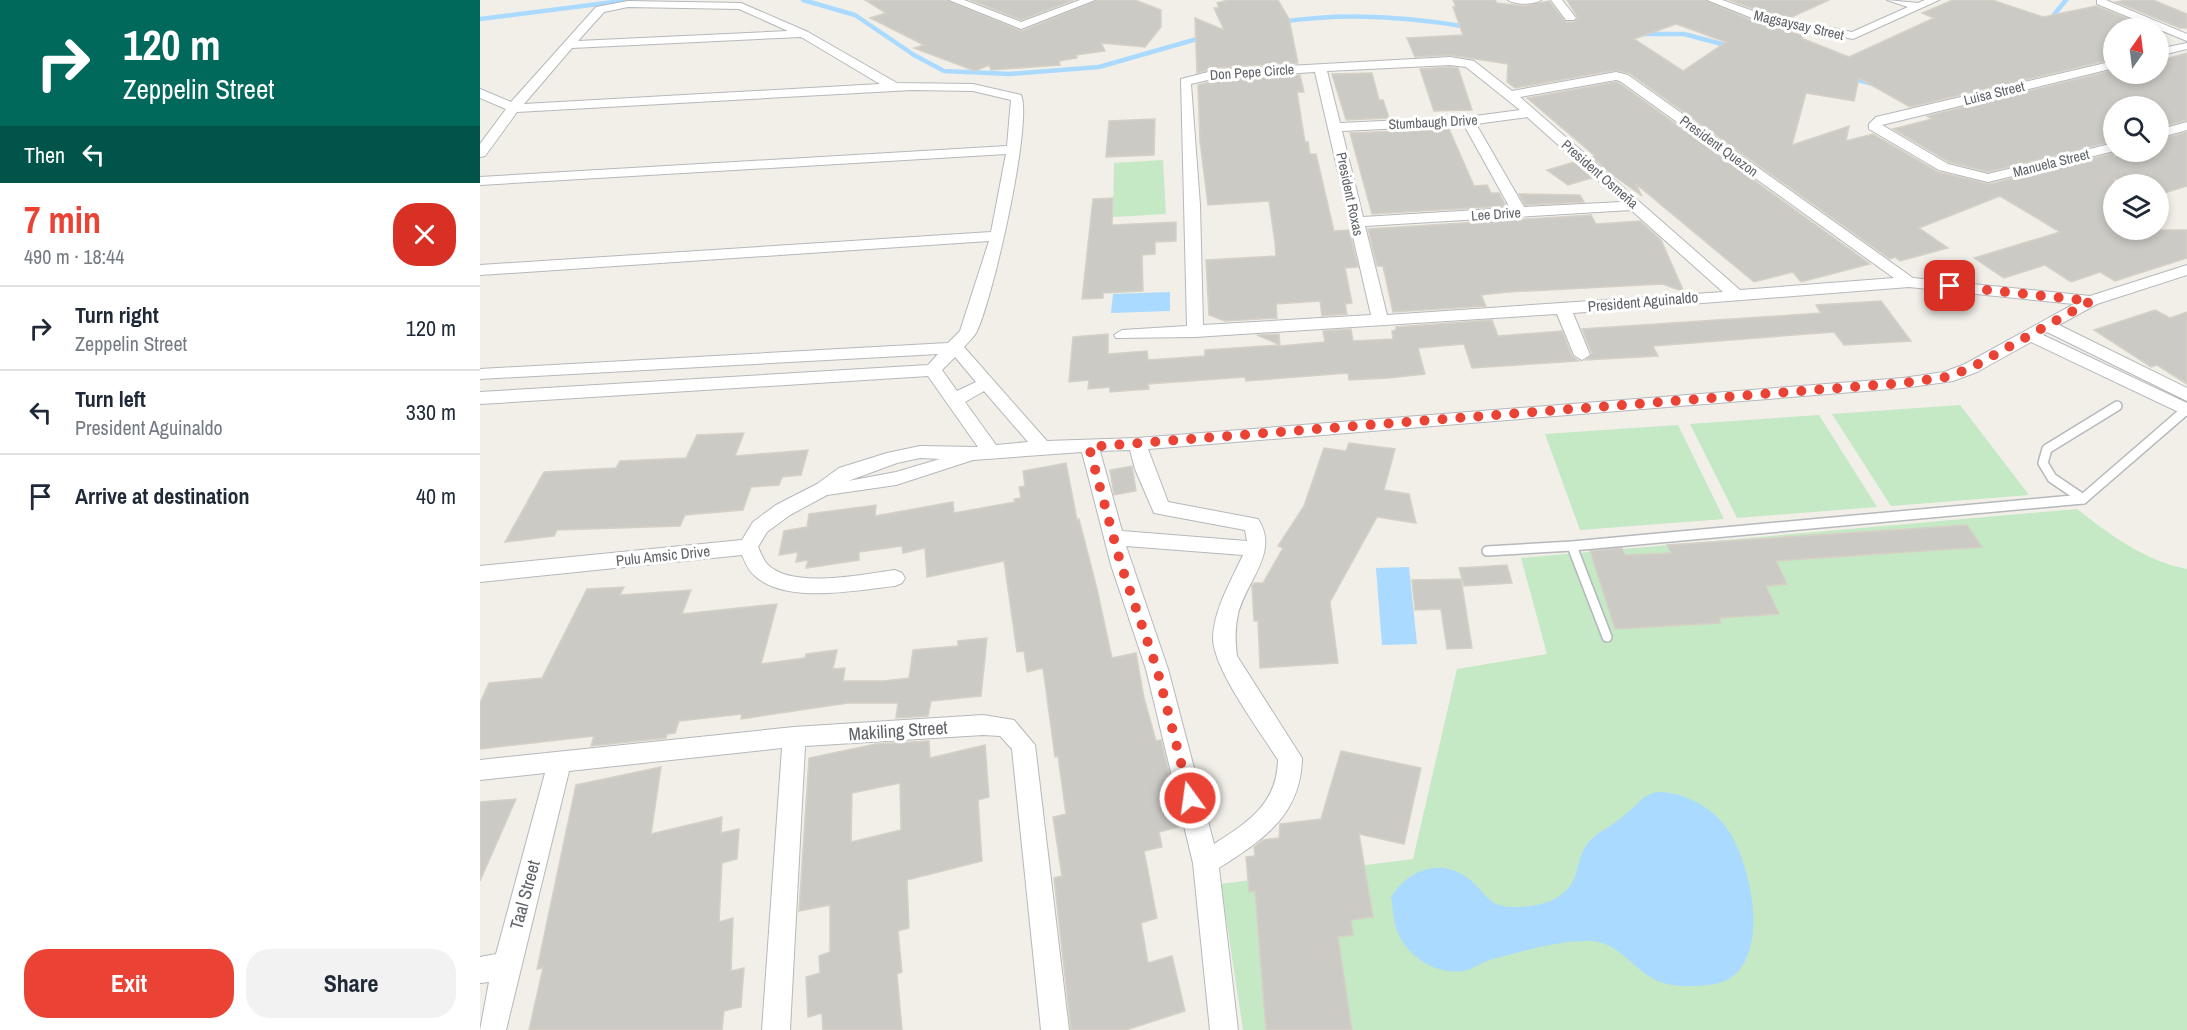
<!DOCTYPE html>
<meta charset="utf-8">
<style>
:root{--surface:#fff;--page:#f2f2f3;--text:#1f2937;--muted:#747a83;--line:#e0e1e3;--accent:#ea4335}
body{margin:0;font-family:"Archivo Narrow",sans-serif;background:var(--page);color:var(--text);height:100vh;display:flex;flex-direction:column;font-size:22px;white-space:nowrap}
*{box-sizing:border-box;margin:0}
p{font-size:20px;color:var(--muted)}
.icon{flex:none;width:33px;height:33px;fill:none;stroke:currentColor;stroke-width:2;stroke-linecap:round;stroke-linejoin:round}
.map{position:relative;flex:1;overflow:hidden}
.side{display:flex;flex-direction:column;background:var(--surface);width:480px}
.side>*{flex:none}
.top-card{background:#00695c;color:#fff;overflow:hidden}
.needle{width:39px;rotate:14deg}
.tools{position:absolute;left:1623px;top:18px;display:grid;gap:12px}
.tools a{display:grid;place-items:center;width:66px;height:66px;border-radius:50%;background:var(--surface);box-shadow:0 3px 9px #0003;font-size:30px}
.pin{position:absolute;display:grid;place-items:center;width:51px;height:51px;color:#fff;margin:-26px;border-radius:12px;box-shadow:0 3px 9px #0006}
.me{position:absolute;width:66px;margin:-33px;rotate:346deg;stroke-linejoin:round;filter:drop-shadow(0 0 4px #0008)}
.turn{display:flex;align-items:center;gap:21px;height:126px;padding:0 24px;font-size:27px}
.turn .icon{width:78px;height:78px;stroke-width:2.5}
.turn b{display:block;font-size:42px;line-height:51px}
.then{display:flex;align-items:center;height:57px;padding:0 24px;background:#0003;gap:12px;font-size:22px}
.round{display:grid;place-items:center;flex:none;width:63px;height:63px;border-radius:24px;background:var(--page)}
.head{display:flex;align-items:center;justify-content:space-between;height:102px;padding:0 24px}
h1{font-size:36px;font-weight:800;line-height:45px;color:var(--accent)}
.primary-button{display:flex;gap:12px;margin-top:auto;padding:12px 24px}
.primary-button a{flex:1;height:69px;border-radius:24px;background:var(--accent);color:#fff;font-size:24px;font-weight:800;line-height:69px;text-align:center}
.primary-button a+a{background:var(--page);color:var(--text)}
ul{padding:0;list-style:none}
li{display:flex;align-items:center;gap:18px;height:84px;padding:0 24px;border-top:2px solid var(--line)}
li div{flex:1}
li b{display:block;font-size:22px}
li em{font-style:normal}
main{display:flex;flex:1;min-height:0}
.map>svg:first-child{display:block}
.green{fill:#c5e8c5}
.water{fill:#aadaff}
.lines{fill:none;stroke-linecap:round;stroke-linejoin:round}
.stream{stroke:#aadaff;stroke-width:4.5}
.building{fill:#cccac5;stroke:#d6d1c6;stroke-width:1.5;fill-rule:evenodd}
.service-casing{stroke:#b5b8bc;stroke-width:12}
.minor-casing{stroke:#b5b8bc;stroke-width:2}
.service{stroke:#fff;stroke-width:9}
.minor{fill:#fff;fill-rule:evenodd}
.route{stroke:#ea4335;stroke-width:10;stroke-dasharray:0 18}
.labels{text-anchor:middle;stroke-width:6;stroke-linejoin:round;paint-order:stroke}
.far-street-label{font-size:14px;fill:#5f6368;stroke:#fff}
.street-label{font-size:15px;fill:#5f6368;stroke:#fff}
.near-street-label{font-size:18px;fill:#5f6368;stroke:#fff}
</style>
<main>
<section class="side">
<div class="top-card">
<div class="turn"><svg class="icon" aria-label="right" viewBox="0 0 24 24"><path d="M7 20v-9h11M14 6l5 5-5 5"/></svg><div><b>120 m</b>Zeppelin Street</div></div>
<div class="then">Then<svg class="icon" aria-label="left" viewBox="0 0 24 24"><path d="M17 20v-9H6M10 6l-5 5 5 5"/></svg></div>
</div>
<div class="head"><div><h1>7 min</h1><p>490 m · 18:44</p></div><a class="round" style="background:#d93025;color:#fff"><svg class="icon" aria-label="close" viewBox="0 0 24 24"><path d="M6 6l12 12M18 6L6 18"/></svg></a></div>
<ul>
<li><svg class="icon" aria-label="right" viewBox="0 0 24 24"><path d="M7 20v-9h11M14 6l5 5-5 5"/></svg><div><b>Turn right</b><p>Zeppelin Street</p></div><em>120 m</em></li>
<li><svg class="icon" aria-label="left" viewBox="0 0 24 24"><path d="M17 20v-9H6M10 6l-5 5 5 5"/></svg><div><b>Turn left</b><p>President Aguinaldo</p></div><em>330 m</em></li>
<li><svg class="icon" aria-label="arrive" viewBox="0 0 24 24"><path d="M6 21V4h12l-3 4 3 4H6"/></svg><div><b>Arrive at destination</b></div><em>40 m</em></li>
</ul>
<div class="primary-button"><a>Exit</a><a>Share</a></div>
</section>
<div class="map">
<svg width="1707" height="1030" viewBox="0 0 1707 1030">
<rect width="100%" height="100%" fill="#f1efe8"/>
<g class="green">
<polygon points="683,160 686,214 633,217 634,163"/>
<polygon points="1480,405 1549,495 1411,506 1352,414"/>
<polygon points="1339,415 1397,507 1257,518 1210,424"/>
<polygon points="1198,425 1244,519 1100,530 1065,434"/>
<path d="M 1597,509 C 1630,535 1665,561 1707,569 L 1707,1030 L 763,1030 L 741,884 L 933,859 L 977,669 L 1067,654 L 1041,558 Z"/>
</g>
<g class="water">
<polygon points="690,292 690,311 631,313 633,294"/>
<polygon points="929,567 937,644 902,645 896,568"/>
<path d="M 1176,792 C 1201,791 1231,806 1246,827 C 1271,861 1292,955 1247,980 C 1238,985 1221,986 1211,986 C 1198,986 1183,985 1172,978 C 1151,966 1137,942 1111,941 C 1078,940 1044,951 1013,959 C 1003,962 993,969 983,971 C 954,975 925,955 916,928 C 913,918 913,907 911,897 C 928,870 961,857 989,879 C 1009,895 1007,908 1038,907 C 1063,906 1089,899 1096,873 C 1099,863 1101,852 1108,843 C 1116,833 1127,829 1137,821 C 1147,814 1156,805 1164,797 Z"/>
</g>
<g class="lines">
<g class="stream">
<polyline points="323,0 375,15 434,55 464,71 530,74 619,67 724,37"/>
<polyline points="0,19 150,0"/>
<path d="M 801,22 C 864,12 925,16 988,27"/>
<polyline points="1568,22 1586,0"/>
<polyline points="1162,34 1204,34 1253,47"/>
<polyline points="1369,78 1398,85"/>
</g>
</g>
<g class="building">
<polygon points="385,0 467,0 542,31 617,0 655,0 681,10 681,27 665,47 621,43 625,51 596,55 597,58 579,61 580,65 511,70 509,65 495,71 434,48 444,45 390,18 406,13"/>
<polygon points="490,0 594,0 541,20"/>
<polygon points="748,0 798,0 809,19 818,63 736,68 717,73 715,18 744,30 734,8 739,8 737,3"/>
<path d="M 973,0 L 1015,0 L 1017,3 L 1044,6 L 1069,1 L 1086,22 L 1094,22 L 1098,18 L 1087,0 L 1225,0 L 1271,20 L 1295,25 L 1293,26 L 1324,36 L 1321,38 L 1369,57 L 1454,18 L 1442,13 L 1473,0 L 1512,0 L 1563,17 L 1616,6 L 1671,28 L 1634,28 L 1634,59 L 1430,107 L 1379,78 L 1374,101 L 1326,93 L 1312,145 L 1369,126 L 1366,141 L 1393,134 L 1458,172 L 1509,184 L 1634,153 L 1634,157 L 1650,152 L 1678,152 L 1678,140 L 1707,132 L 1707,186 L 1678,195 L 1678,184 L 1645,184 L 1634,178 L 1634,230 L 1707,230 L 1707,258 L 1635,281 L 1620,272 L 1591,282 L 1565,265 L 1524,278 L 1494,258 L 1580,232 L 1520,196 L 1439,228 L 1468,248 L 1420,261 L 1415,257 L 1410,259 L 1149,73 L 1136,70 L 1035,88 L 1027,82 L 1028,64 L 970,55 L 935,57 L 927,38 L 983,35 L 973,7 L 976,7 ZM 1196,24 L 1246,42 L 1203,71 L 1154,39 Z"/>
<polygon points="1249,0 1349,0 1312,17 1280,11"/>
<polygon points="1646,0 1673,0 1707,14 1707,28 1700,28 1636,2"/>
<polygon points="1707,53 1707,120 1678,128 1678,106 1634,106 1634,141 1508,172 1469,162 1413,129 1452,119 1447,116 1634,70 1634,74 1678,74 1678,61"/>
<polygon points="970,67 978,68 992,110 954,111 940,69"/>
<polygon points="892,73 899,100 903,100 909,118 866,120 852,74"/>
<polygon points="820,75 824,92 817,92 825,142 828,142 830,154 836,154 854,231 869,230 878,267 865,268 872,303 865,304 867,314 842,316 840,301 796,304 797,318 745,321 729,315 726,260 796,256 795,243 789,201 728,205 720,141 718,85 736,80"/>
<polygon points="1136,82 1139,83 1390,264 1321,282 1313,272 1274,282 1156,184 1162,196 1130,173 1112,157 1115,156 1047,98"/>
<polygon points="675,119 674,155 626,157 629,121"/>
<polygon points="969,129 994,186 1007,185 1011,193 1019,193 1026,206 892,214 870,133"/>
<polygon points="1094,162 1112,178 1088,185 1067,170"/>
<polygon points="1039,194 1100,195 1104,202 1045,205"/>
<polygon points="633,198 632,225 696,222 696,241 675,242 675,254 662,255 663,291 623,293 623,298 602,299 613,199"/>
<polygon points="1111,215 1116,224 1160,221 1181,240 1204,292 1183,284 1028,292 1001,295 1006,306 913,312 903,266 897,266 888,229"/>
<polygon points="1401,301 1431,341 1364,345 1354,332 1173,346 1178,356 1106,360 1112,354 1102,329 1341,313 1336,305"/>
<polygon points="1675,310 1690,318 1707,312 1707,384 1677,365 1671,367 1614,330"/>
<polygon points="1012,320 1018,336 1082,331 1092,356 1099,361 992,368 984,344 938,348 945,374 908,378 869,380 868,373 766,381 765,377 668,384 669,389 630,392 630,387 608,389 609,380 589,382 593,337 628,334 628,354 667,351 668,360 725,356 725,350 800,345 777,335 799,334 800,346 845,342 843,331 871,329 873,341 913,339 912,331 916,330 916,327"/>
<polygon points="264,433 255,456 328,450 321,475 302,477 299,485 271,487 263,510 205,515 200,526 77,530 74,536 25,542 64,472 136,468 140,461 206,458 217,435"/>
<polygon points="869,443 915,449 904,490 929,494 936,523 897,517 850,602 858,663 780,668 778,621 774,621 772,586 774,583 783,583 803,548 798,546 824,506 844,448 866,451"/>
<polygon points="586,463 597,520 599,519 617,589 632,658 656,653 664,698 676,741 681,740 702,826 679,832 682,847 664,851 677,918 661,923 668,963 692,956 705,1011 646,1030 591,1030 574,878 582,876 573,817 586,814 578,756 575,757 563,668 547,672 544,651 537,652 524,561 447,577 445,548 423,553 422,546 379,552 379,560 326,568 328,560 316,562 318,552 299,555 304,531 327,527 329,514 396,505 395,516 473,502 474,513 535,502 534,499 541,498 539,487 545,486 543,471"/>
<polygon points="652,466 656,491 634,495 630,470"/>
<polygon points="1487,525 1502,547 1296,561 1307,584 1286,586 1299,614 1239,618 1241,623 1135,629 1110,551 1142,548 1145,555 1191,553 1187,545"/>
<polygon points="1027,565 1032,583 984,586 979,568"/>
<polygon points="981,579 992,648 967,649 961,609 935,610 932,580"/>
<polygon points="144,587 140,595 211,590 202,614 297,604 281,664 325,658 326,654 357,650 353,669 365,668 363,681 404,681 429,678 433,650 478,646 478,641 507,638 501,696 451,701 448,716 416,718 418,703 368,703 261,719 262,714 199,721 195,733 187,734 186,738 111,746 114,736 0,749 0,703 9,683 62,678 107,589"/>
<path d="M 449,741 L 450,758 L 505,745 L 509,797 L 498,800 L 502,861 L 427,880 L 429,928 L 418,931 L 422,972 L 417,974 L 422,1030 L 343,1030 L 342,1013 L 328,1017 L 326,977 L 340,973 L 339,956 L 350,952 L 350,905 L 319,911 L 329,758 L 396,744 ZM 420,783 L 421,830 L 371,842 L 372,793 Z"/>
<polygon points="861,751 941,768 924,844 879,834 893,917 871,920 873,935 858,937 872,1030 786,1030 775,891 769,892 766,857 775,856 774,847 783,840 799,838 800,824 841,819"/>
<polygon points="181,767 171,834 242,817 241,833 259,829 257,859 242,863 239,922 253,918 251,971 264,968 261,1007 244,1011 242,1030 49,1030 63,968 57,969 96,785"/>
<polygon points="36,799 0,881 0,802"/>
</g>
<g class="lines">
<g class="service-casing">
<g id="service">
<polyline points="1603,499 1572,478 1563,463 1567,449 1637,406"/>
<polyline points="1092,546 1127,637"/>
<polyline points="1007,551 1092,546 1603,499 1707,409"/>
</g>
</g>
<g class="minor-casing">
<g id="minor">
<polygon points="469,0 484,0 541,22 600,0 615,0 541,29"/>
<path d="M 1028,0 L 1061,0 C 1054,5 1035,5 1028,0 Z"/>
<polygon points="1071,0 1082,0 1096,18 1094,20 1086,20"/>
<polygon points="1227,0 1242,0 1279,13 1372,32 1428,7 1407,0 1438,3 1445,0 1459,0 1373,39 1272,18"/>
<polygon points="1617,0 1626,0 1707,34 1707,41 1617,4"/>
<path d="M 148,1 L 261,3 L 328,32 L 417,83 L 493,84 L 541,95 C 553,122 512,303 496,333 C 493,338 488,342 484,347 L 567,441 L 657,438 L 1423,378 L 1464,372 L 1485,364 L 1594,304 L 1429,287 L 1093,313 L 1110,355 L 1102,360 L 1094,355 L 1077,314 L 715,337 L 636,338 L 634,335 L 642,330 L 707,326 L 701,79 L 736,70 L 970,57 L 994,61 L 1032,91 L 1136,72 L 1148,75 L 1433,278 L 1610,296 L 1707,265 L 1707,275 L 1617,304 L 1579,325 L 1707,388 L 1707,401 L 1567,332 L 1563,335 L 1707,403 L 1707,416 L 1551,342 L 1497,372 L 1473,381 L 1423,388 L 668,449 L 688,502 L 778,519 C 800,552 766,581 758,614 C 755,628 755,641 757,656 L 822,758 C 821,815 783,840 739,868 L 758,1030 L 730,1030 L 713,863 L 666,669 L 631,565 L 602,452 L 493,460 L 416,485 L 347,495 L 310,515 L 287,532 L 278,547 C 281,553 283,559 287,564 C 312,590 383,574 415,570 L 422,573 L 425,578 L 422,583 L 415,586 C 376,590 305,605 274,575 C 268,570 265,562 262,555 L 0,582 L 0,566 L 262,540 L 273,522 L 296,505 L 337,484 L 359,468 L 407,453 L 440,446 L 498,447 L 448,376 L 0,404 L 0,392 L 448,365 L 458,354 L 0,379 L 0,369 L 468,343 L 480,331 L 509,241 L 0,275 L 0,265 L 511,232 L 526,154 L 0,185 L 0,177 L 527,146 L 531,100 L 493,91 L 432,90 L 37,112 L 5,156 L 0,157 L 0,144 L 26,109 L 0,98 L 0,89 L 31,102 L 116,7 ZM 148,7 L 259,9 L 308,31 L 98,41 L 124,12 ZM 321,37 L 400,84 L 44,104 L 92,48 ZM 970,65 L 986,67 L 1040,110 L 988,117 L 860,123 L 847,71 ZM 835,72 L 891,315 L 723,325 L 720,205 L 711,84 L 736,78 ZM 1136,80 L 1140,81 L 1414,278 L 1260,290 L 1040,97 ZM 1047,117 L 1142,202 L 1044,207 L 996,124 ZM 984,125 L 1030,208 L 883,217 L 862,131 ZM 1151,210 L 1243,292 L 907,315 L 885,226 ZM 475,357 L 496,382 L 477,391 L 462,370 ZM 504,391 L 548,442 L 516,445 L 485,402 ZM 650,450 L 655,469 L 674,513 L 765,530 L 767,541 L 642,531 L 620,451 ZM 440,458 L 460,459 L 416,472 L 368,481 L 417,463 ZM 646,546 L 763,555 C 751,581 734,609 733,638 C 733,669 780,731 798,760 C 797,804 768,822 734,844 L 688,669 Z"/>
<polygon points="1707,43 1707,49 1678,56 1678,49"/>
<polygon points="1634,61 1634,68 1402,125 1468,164 1508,174 1634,143 1634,151 1508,182 1459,170 1389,129 1389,124 1396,117"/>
<polygon points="1707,122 1707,130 1678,138 1678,130"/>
<polygon points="503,715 534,720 555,745 589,1030 561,1030 532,749 520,736 503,735 325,746 310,1030 282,1030 302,748 89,771 26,1030 0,1030 9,982 0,983 0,957 16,954 65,773 0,780 0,760 314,727"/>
</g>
</g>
<use href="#service" class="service"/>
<use href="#minor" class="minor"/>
</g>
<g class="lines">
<polyline class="route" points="710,798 677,669 641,565 609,447 1423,383 1467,377 1491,368 1611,301 1470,286"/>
</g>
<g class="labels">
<g class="far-street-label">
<text transform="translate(1319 25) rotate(13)" y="5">Magsaysay Street</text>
<text transform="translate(772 72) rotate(-4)" y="5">Don Pepe Circle</text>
<text transform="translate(1514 93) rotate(-14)" y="5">Luisa Street</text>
<text transform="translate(953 122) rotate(-3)" y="5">Stumbaugh Drive</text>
<text transform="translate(1239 146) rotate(36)" y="5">President Quezon</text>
<text transform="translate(1571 163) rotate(-14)" y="5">Manuela Street</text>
<text transform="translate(1120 174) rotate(41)" y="5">President Osmeña</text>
<text transform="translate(870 194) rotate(78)" y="5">President Roxas</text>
<text transform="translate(1016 214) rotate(-4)" y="5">Lee Drive</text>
</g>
<g class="street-label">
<text transform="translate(1163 302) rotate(-5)" y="5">President Aguinaldo</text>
<text transform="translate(183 556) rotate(-6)" y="5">Pulu Amsic Drive</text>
</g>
<g class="near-street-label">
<text transform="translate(418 731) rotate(-4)" y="6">Makiling Street</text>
<text transform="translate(45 895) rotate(-75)" y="6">Taal Street</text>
</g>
</g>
</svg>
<div class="tools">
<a><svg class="needle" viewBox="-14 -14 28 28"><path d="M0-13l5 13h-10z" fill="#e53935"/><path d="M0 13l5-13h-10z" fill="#747a83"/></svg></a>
<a><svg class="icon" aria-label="search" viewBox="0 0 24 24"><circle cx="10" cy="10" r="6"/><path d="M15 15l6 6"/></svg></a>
<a><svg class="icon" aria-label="layers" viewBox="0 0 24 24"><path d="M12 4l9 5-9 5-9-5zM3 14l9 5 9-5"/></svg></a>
</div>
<div class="pin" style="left:1470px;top:286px;background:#d93025"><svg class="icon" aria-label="arrive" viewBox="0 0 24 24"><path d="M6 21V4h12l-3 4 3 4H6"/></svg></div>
<svg class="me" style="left:710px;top:798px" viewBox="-20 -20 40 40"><circle r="17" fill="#ea4335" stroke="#fff" stroke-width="3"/><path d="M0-11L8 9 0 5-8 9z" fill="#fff"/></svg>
</div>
</main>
